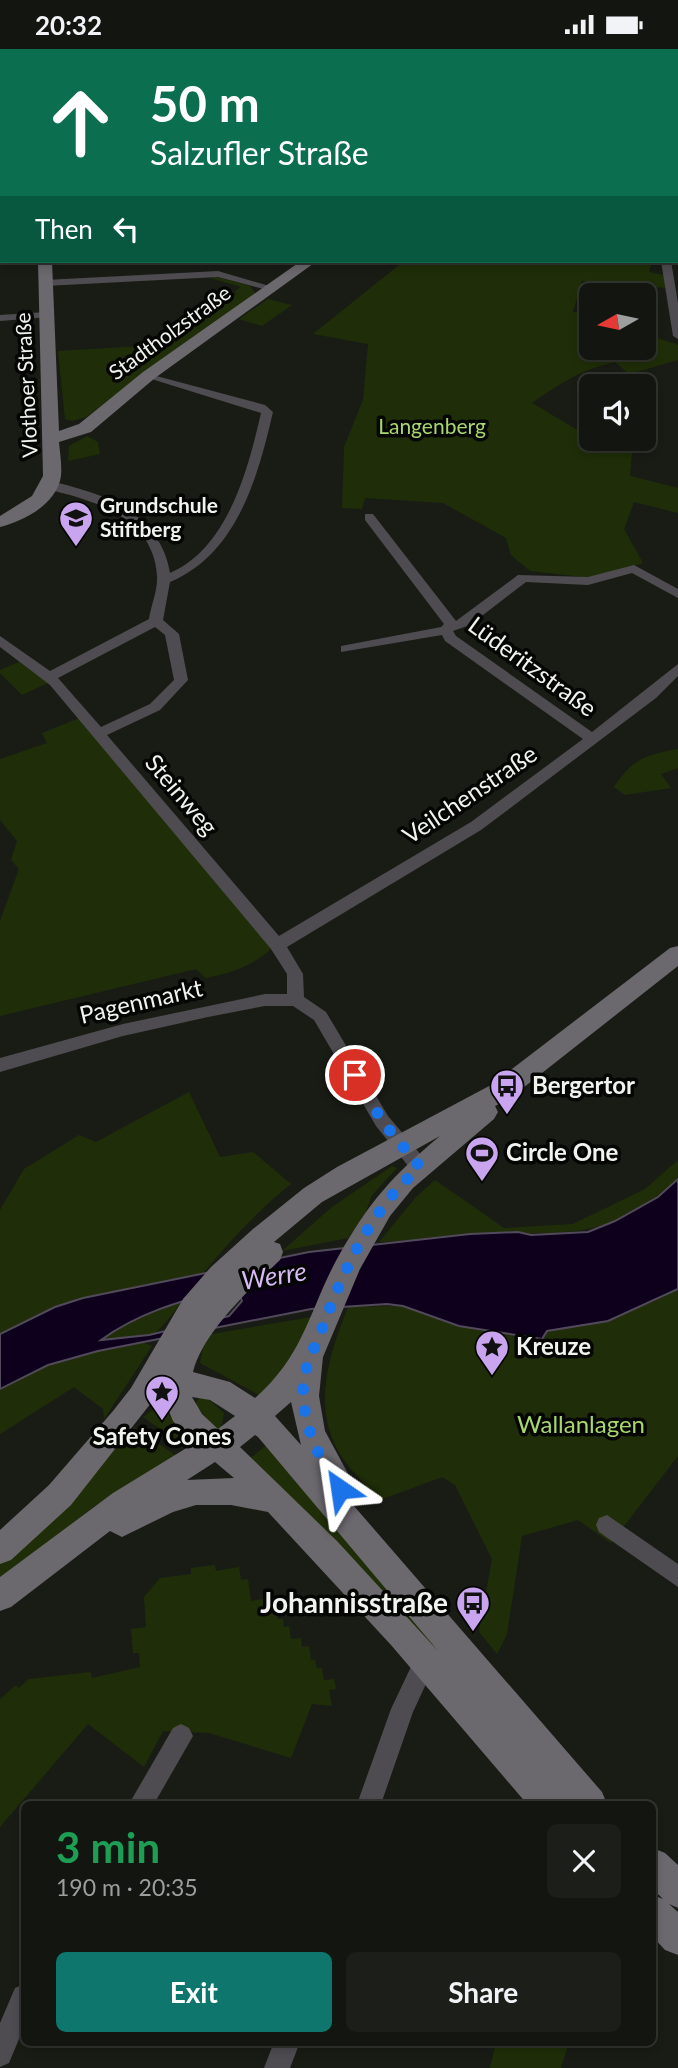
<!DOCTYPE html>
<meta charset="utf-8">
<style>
:root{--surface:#131510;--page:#1c1e19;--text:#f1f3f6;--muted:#9d9f9f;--line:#323430;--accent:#0f766e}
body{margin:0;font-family:Lato,sans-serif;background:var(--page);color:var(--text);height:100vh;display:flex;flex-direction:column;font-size:26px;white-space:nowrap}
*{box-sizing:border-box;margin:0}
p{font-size:23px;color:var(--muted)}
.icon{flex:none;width:38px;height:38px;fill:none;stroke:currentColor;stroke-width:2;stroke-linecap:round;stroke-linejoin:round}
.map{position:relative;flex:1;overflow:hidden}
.drawer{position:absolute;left:21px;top:1752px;width:635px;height:245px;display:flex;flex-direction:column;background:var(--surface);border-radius:10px;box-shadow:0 4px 10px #0003,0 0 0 2px var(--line)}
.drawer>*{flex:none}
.hud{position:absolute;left:0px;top:0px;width:679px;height:214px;box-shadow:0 4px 10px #0003,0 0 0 2px var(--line);background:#0b6e4f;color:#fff;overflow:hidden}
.needle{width:46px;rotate:261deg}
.tools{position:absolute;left:579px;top:234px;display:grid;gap:14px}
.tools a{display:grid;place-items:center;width:77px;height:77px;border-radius:10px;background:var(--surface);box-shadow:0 4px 10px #0003,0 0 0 2px var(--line);font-size:35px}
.pin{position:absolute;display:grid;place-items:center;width:60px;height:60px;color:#fff;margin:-30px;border:4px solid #fff;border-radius:50%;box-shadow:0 2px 7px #0007}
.me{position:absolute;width:77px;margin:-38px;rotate:328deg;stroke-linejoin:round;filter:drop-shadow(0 0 5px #0008)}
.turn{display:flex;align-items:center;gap:24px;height:147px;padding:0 35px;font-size:32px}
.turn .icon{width:91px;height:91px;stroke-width:2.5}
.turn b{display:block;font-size:49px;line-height:60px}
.then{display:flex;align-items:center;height:66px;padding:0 35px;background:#0003;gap:14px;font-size:26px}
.round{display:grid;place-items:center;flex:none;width:74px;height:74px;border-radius:10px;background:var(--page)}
.head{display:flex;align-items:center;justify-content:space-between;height:119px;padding:0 35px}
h1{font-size:42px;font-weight:700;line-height:52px;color:#1e9e55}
.primary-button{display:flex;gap:14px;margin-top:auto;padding:14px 35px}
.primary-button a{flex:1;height:80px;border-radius:10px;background:var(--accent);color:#fff;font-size:28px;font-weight:700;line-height:80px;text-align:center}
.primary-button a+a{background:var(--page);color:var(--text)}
.status{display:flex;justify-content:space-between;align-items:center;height:49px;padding:0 35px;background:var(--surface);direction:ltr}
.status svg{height:19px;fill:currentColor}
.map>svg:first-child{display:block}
.green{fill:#1f2e08}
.water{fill:#0e001c;stroke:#52495b;stroke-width:2;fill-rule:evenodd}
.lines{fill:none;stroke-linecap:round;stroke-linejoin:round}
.street{fill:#4e4c50;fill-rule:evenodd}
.secondary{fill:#6b686e;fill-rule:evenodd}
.route{stroke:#1a73e8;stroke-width:12;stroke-dasharray:0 21.6}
.labels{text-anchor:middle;stroke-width:7;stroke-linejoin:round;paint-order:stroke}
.far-street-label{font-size:21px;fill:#f1f4ee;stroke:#050604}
.far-park-label{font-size:21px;fill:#a8d76e;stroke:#050604}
.far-poi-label{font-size:21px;font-weight:bold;fill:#f1f4ee;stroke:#050604;text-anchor:start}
.street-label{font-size:24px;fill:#f1f4ee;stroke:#050604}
.poi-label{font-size:24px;font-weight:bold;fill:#f1f4ee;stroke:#050604;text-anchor:start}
.park-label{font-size:24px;fill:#a8d76e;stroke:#050604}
.water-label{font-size:26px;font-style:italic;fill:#d7bbf6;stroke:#050604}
.near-poi-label{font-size:28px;font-weight:bold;fill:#f1f4ee;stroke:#050604;text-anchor:end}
</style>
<div class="status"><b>20:32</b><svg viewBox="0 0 49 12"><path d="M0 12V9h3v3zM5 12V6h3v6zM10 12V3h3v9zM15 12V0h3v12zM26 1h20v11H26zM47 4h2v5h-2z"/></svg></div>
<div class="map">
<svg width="678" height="2019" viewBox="0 0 678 2019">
<rect width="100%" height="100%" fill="#191c15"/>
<g class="green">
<path d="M 404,212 L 657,212 L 651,215 L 649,223 L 664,226 L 666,239 L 582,232 L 573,263 L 591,265 L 592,299 L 644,299 L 644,272 L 654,273 L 650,278 C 654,292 667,291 678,296 L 678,311 L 629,325 L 615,313 C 582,320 559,335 532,354 C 566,373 595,396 632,403 L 630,427 L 678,439 L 678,464 L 634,453 L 624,480 L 643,514 L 592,529 L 530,522 L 511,506 L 506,489 L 443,454 L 365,449 L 362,460 L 342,459 L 344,398 L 363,351 L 368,295 L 313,285 Z"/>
<polygon points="217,228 250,237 255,244 86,368 72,372 65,370 58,302 158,296 231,246 238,245 234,243 241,238 210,229"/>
<polygon points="268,250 292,256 262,277 239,270"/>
<polygon points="87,387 98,393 100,405 68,412 69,397"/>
<polygon points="19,613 48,634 22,646 0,624 0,621"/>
<path d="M 80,669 L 271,900 C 252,917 231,924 206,929 L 196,920 L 0,967 L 0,872 L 19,820 L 11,811 L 17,792 L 0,771 L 0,710 L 47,694 L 42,684 Z"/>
<path d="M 678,700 L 678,719 L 661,725 L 671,739 L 625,746 L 614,738 C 634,709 645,706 678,700 Z"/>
<path d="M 189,1043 L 220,1108 L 253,1103 L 291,1135 C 259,1160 230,1192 204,1223 C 184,1247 169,1275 144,1294 L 152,1297 L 104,1370 L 103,1360 L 74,1338 L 0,1385 L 0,1161 L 24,1120 L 79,1086 L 96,1093 Z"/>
<path d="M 678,1111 L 678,1130 C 631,1173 596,1185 532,1184 L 531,1186 C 482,1178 430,1191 379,1193 L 416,1148 L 435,1131 L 504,1179 L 573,1175 L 645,1140 Z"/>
<polygon points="392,1117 397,1119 372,1146 365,1165 348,1189 282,1202 332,1158"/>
<path d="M 678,1240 L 678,1407 L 611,1494 L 578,1471 L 522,1487 L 507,1585 L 497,1605 L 479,1583 L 492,1510 L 455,1436 L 442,1428 L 380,1451 C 369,1438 354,1426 344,1411 C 310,1362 328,1309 348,1258 L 403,1257 L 459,1277 L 541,1290 L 547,1283 L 653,1253 Z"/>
<polygon points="311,1268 305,1290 261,1347 200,1314 203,1299 212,1285"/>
<polygon points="200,1348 207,1349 224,1364 221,1380 216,1381 195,1355"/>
<path d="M 158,1357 C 164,1359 192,1390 197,1397 L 193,1403 L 143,1368 Z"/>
<polygon points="134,1378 178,1408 93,1458 0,1531 0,1515 68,1451"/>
<polygon points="268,1395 568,1748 575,1755 563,1755 485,1665 249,1410"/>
<polygon points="215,1516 216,1522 239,1518 241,1531 248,1530 251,1552 263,1550 264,1558 276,1556 277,1570 283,1570 284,1578 289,1577 291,1590 301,1589 302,1598 309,1597 311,1611 315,1611 317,1619 322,1619 324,1631 334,1630 336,1640 329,1641 332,1657 312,1655 291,1709 209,1684 163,1682 144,1718 88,1675 0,1778 0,1650 16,1636 19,1639 29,1630 91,1623 92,1629 140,1618 139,1604 133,1604 131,1580 146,1578 144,1548 160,1529 191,1525 191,1519"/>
<polygon points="496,1993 569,1993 561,2019 490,2019"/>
</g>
<path class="water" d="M 678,1130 L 678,1240 L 608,1272 L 547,1282 L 542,1290 L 459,1277 L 403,1257 L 387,1255 L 311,1260 L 98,1302 L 48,1316 L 0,1340 L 0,1285 L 55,1258 L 83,1249 L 309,1203 L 470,1185 L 518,1183 L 531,1186 L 588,1183 L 615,1172 L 658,1148 ZM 222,1241 L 238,1242 L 242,1252 L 229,1267 L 149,1286 L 101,1291 C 138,1264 178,1253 222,1241 Z"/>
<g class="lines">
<g class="street">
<polygon points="8,0 19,0 6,2"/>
<polygon points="451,0 466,0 468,2 452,2"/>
<polygon points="569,0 578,0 568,2"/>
<rect x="677" y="30" width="1" height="6"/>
<rect x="677" y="47" width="1" height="6"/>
<rect x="677" y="98" width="1" height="6"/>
<rect x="0" y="114" width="2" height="6"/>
<rect x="677" y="137" width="1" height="6"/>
<polygon points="678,188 678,195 677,195 677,188"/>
<polygon points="661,212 671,212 678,254 678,290 673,287"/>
<polygon points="218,222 276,239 271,242 218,228 45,237 40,234 45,231"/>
<polygon points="46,263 51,266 50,268 0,272 0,266"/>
<path d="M 145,324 L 265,356 L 273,363 C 258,428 237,505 170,533 L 163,571 L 179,585 L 188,631 L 160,661 L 107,686 L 279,887 L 471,773 L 583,690 L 445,592 L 442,586 L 341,603 L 341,597 L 441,578 L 444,575 L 365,471 L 365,465 L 373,465 L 456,572 L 518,526 L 588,528 L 634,516 L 678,540 L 678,549 L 632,524 L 588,536 L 526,533 L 470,576 L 453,582 L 456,587 L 592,683 L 678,615 L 678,627 L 656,649 L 481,781 L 287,898 L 303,925 L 304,948 L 326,963 L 388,1067 L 427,1113 L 429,1118 L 427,1123 L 413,1123 L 376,1077 L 314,971 L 293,957 L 265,957 L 208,968 L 123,987 L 0,1023 L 0,1009 L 123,975 L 265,945 L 287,945 L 287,925 L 271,900 L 50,636 L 0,598 L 0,587 L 50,622 L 149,570 C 151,556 158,541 157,527 C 154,468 93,451 46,440 L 46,434 C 58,432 72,438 83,441 C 125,453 163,478 170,524 C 228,499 248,420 261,364 L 145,328 ZM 155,578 L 165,586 L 174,631 L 150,655 L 101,678 L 58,629 Z"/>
<polygon points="607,1466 678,1515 678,1538 599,1483 596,1476 599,1469"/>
<polygon points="426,1600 434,1603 437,1611 413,1663 381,1755 357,1755 391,1660 418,1603"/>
<polygon points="181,1675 189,1679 193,1687 154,1755 129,1755 173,1679"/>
<polygon points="24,1935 24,1978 9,2014 0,2018 0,1974 15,1939"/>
<polygon points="274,1993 300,1993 290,2019 264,2019"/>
</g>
<g class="secondary">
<polygon points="60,0 72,0 74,2 61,2"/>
<polygon points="466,0 478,0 464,2"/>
<path d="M 38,212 L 52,212 L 59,382 L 79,375 L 143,323 L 301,212 L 317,212 L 155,329 L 91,383 L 59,393 C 60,404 62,416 61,427 C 57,455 24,472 0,478 L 0,467 L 32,447 L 43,427 Z"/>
<path d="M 678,897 L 678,917 L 509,1050 L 495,1057 L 498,1063 L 494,1070 L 413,1139 L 390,1167 L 360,1220 L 323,1308 L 319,1347 L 325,1382 L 360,1447 L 354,1457 L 602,1743 L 607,1755 L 568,1755 L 564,1751 L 566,1755 L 527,1755 L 391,1596 L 268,1463 L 231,1456 L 196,1456 L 173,1463 L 122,1488 L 110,1482 L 11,1558 L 0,1562 L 0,1528 L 113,1444 L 193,1395 L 173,1372 L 164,1351 L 155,1349 L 71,1456 L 11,1511 L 0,1515 L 0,1481 L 49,1436 L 113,1362 L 131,1339 L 183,1250 L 211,1218 L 253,1180 L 304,1139 L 337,1118 L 491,1036 L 670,899 ZM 440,1087 C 392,1127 369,1153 338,1208 C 308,1263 305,1305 255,1349 L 230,1333 L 193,1323 C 203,1283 251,1239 280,1211 L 283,1203 L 280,1195 L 274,1193 L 322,1153 ZM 192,1348 L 210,1351 L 235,1367 L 218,1380 L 202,1365 ZM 291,1353 L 301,1396 L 275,1367 ZM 255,1386 L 258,1388 L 439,1603 L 337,1492 L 240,1398 ZM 215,1413 L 234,1429 L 187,1431 Z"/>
<polygon points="653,1799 665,1804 678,1816 678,1859 669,1855 678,1863 678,1906 665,1901 653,1888 653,1846 663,1850 653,1840"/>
</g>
</g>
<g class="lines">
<path class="route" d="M 340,1440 C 320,1412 305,1381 303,1346 C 302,1321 313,1303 322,1280 C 344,1220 371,1160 420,1118 L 382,1072 L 355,1026"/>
</g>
<defs>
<g id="school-pin" transform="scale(1.75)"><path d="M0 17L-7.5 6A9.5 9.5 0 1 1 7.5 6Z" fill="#c8a5ee" stroke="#050604"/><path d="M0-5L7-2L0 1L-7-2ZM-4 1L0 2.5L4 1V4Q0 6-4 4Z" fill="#111"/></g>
<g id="bus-pin" transform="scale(1.75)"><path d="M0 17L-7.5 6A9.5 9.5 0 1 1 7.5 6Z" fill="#c8a5ee" stroke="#050604"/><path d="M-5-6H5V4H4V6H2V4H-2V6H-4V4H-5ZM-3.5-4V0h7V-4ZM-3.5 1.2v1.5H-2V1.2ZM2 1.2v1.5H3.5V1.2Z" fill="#111"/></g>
<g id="stadium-pin" transform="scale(1.75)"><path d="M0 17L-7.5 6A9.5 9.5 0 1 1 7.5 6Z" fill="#c8a5ee" stroke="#050604"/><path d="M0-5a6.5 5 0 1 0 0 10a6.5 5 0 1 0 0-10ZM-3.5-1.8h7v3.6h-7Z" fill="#111"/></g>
<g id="sight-pin" transform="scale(1.75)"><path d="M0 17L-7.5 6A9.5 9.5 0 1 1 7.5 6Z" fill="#c8a5ee" stroke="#050604"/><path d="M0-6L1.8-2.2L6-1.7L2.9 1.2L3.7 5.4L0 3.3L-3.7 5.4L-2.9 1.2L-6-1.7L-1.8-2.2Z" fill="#111"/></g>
</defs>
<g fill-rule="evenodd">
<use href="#school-pin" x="76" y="469"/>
<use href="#bus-pin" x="507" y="1037"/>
<use href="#stadium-pin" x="482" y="1104"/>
<use href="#sight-pin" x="492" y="1298"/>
<use href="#sight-pin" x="162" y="1343"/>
<use href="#bus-pin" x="473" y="1554"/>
</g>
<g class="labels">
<g class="far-street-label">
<text transform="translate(170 284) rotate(-36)" y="7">Stadtholzstraße</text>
<text transform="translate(27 336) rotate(-93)" y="7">Vlothoer Straße</text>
</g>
<g class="far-park-label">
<text x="432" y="385">Langenberg</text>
</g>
<g class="far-poi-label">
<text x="100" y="464">Grundschule<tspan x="100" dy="24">Stiftberg</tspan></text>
</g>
<g class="street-label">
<text transform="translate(532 618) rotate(36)" y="8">Lüderitzstraße</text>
<text transform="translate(181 746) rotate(50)" y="8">Steinweg</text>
<text transform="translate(470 746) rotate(-34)" y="8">Veilchenstraße</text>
<text transform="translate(141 953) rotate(-13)" y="8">Pagenmarkt</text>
</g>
<g class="poi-label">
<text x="532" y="1045">Bergertor</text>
<text x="506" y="1112">Circle One</text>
<text x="516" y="1306">Kreuze</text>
<text x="162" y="1396" text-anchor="middle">Safety Cones</text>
</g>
<g class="park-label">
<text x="581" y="1384">Wallanlagen</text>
</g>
<g class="water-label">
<text transform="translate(274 1227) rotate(-9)" y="9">Werre</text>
</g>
<g class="near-poi-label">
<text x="448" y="1564">Johannisstraße</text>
</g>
</g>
</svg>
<div class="tools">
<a><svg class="needle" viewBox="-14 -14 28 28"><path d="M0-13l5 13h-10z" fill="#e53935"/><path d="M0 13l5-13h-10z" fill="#9d9f9f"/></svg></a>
<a><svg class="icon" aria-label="sound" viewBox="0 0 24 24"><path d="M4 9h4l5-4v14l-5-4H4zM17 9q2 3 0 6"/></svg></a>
</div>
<div class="pin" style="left:355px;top:1026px;background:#d93025"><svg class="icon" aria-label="arrive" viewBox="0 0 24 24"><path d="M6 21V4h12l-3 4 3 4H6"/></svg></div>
<svg class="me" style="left:340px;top:1440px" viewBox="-20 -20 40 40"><path d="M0-17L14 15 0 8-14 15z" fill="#1a73e8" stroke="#fff" stroke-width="4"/></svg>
<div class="hud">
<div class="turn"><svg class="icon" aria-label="ahead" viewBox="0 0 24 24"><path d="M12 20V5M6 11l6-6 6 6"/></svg><div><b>50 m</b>Salzufler Straße</div></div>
<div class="then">Then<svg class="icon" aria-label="left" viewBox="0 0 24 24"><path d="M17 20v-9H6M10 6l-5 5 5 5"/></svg></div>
</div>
<section class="drawer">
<div class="head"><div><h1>3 min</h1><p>190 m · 20:35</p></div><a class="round"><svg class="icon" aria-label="close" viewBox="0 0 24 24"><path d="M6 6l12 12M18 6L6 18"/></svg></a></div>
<div class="primary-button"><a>Exit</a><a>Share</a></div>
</section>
</div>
